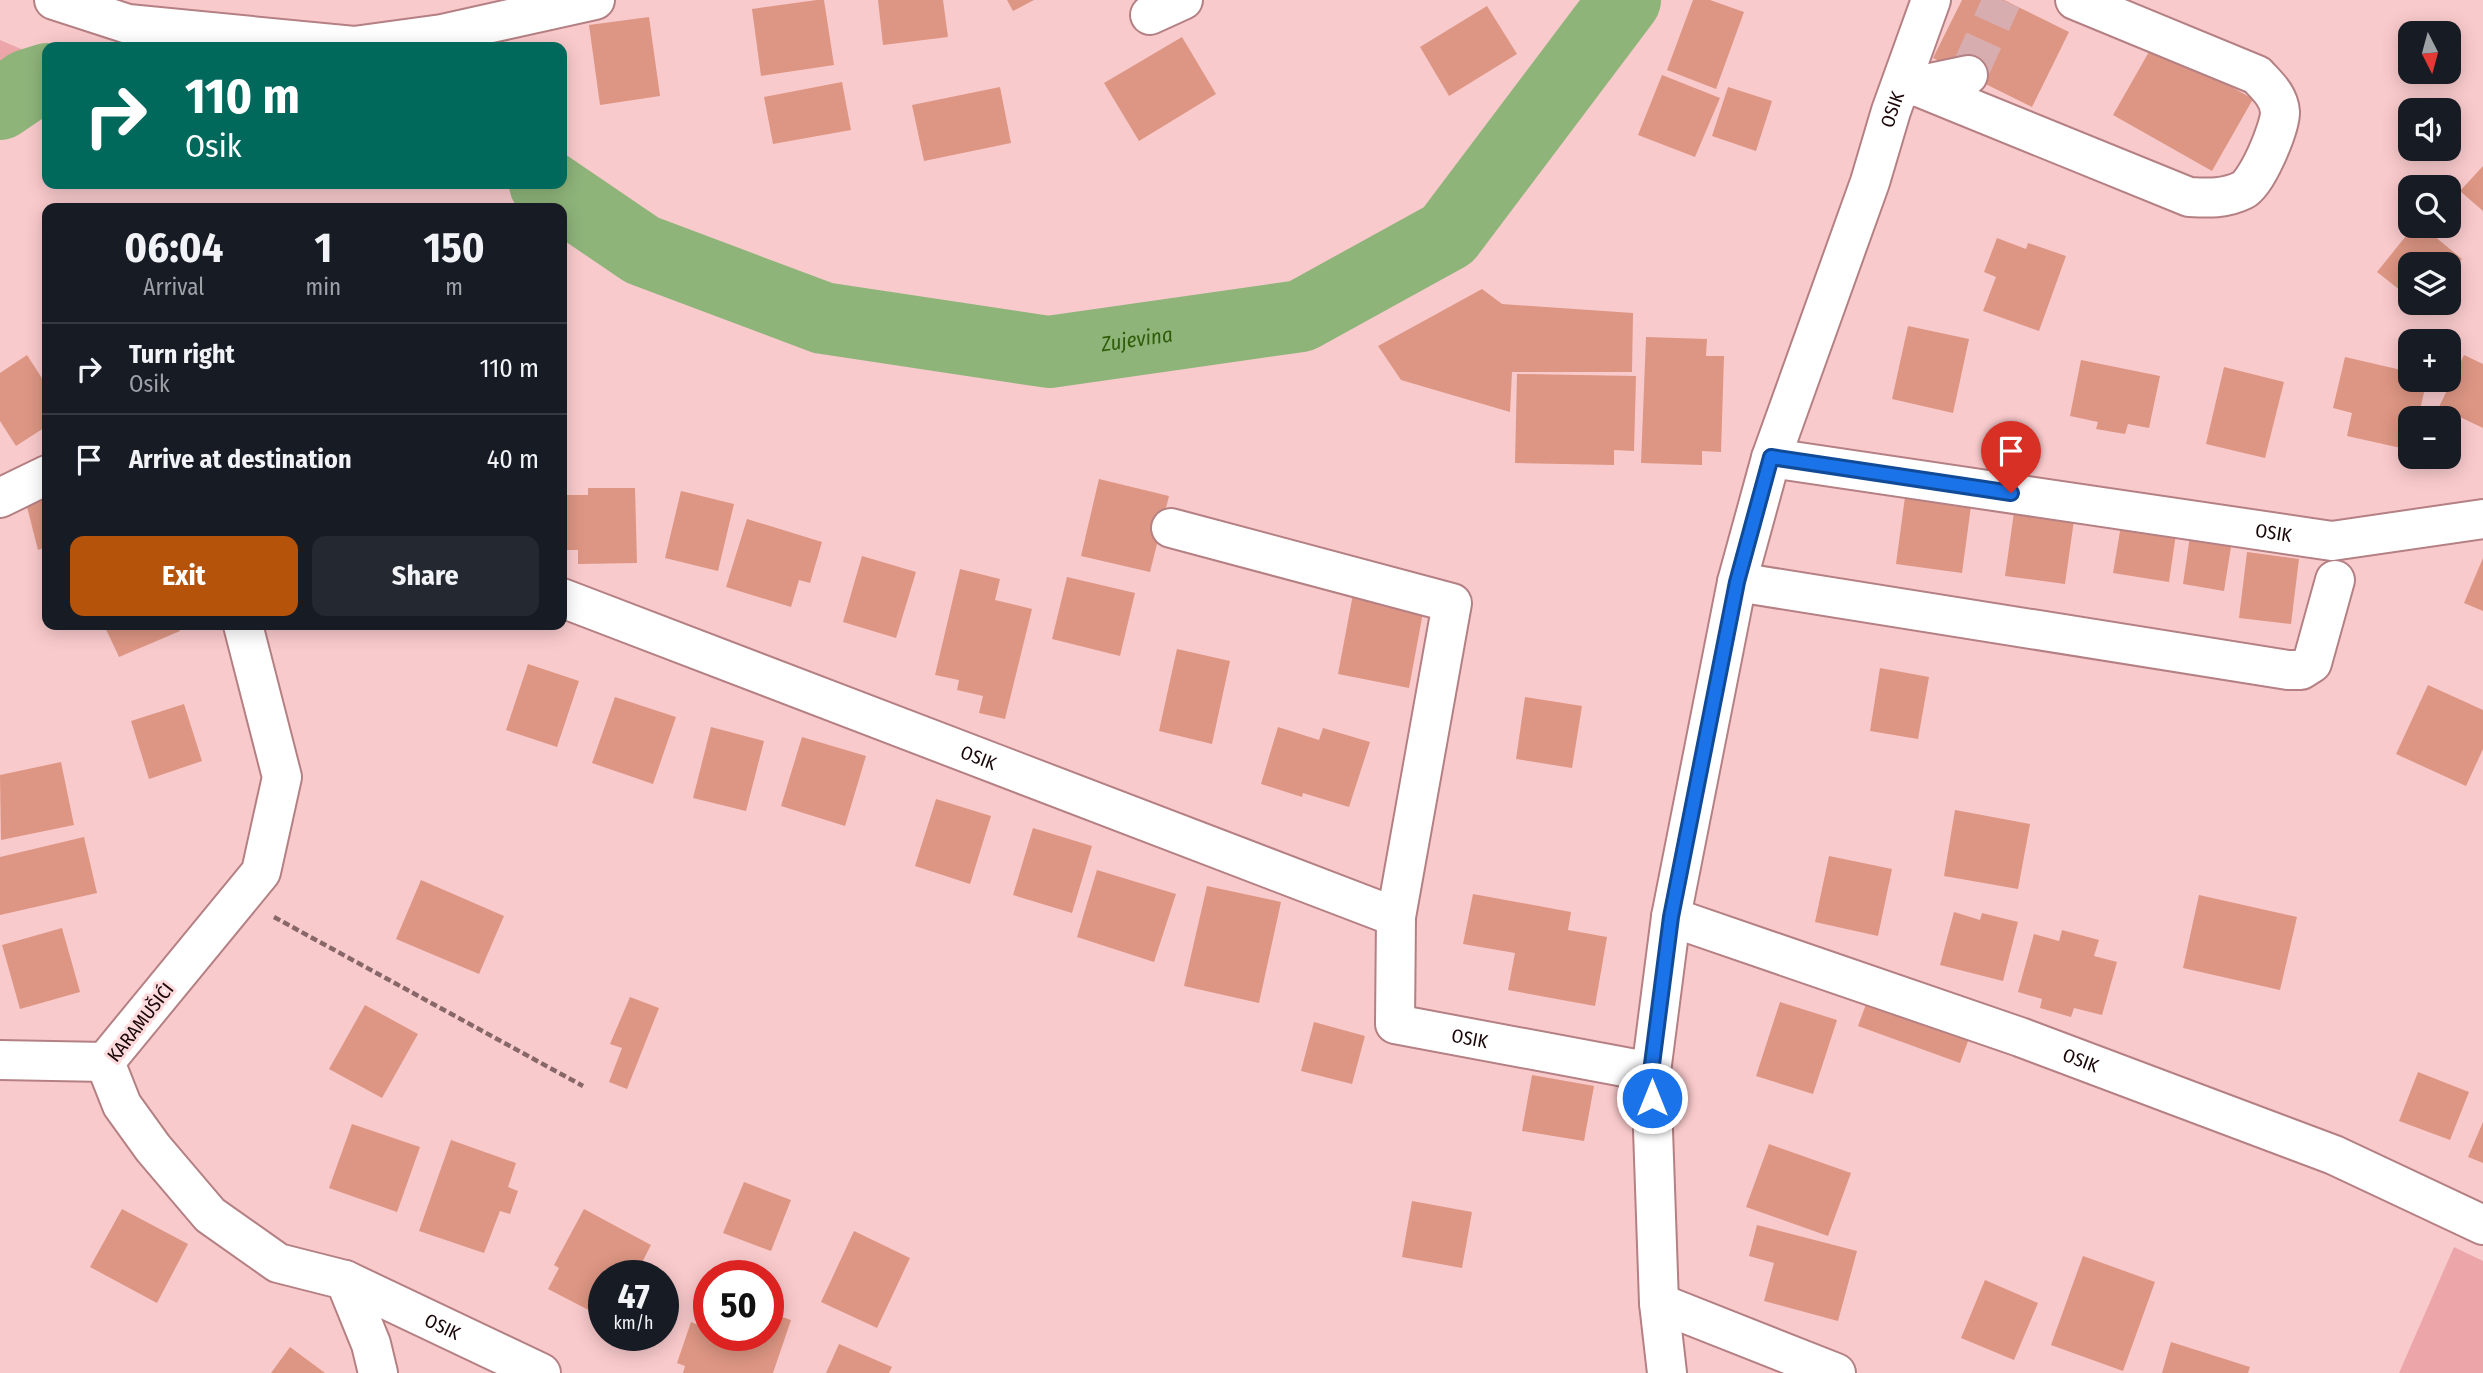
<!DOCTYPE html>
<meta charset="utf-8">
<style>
:root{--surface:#171b24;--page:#242831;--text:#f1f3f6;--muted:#9ea1a6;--line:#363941;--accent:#b45309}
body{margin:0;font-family:"Fira Sans Condensed",sans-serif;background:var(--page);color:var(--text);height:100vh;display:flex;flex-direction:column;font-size:26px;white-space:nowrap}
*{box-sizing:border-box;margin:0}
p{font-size:23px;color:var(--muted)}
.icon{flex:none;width:38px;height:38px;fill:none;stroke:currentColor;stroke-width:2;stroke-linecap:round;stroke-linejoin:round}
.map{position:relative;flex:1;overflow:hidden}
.side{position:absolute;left:42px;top:203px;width:525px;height:427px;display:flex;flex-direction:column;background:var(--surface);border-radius:14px;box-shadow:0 4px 18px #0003}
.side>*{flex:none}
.banner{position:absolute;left:42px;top:42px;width:525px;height:147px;border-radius:14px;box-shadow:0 4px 18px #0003;background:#00695c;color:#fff;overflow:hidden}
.needle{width:46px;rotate:174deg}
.controls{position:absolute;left:2398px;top:21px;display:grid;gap:14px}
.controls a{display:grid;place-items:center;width:63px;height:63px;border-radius:14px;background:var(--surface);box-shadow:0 4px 18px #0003;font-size:35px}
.speed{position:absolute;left:588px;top:1260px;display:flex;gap:14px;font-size:35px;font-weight:700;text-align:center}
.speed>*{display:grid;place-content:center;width:91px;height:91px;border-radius:50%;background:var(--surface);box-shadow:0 4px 18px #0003;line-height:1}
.speed small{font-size:18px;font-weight:400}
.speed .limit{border:10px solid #d22;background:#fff;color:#111}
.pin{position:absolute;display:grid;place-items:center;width:60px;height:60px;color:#fff;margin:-72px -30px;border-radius:50% 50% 50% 0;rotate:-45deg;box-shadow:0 0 7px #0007}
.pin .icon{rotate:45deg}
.me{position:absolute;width:77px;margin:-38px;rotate:0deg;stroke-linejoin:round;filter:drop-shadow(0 0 5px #0008)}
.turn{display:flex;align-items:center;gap:24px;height:147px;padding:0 28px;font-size:32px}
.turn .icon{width:91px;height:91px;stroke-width:2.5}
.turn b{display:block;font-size:49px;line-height:60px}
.eta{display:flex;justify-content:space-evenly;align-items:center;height:119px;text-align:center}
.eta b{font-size:42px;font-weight:700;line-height:49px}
.cta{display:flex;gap:14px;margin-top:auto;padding:14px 28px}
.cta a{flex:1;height:80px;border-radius:14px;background:var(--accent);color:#fff;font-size:28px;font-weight:700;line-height:80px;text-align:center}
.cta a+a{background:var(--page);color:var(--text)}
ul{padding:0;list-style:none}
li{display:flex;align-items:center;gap:21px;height:91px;padding:0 28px;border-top:2px solid var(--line)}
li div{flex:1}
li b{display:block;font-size:26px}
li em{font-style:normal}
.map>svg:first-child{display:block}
.green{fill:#eca6aa}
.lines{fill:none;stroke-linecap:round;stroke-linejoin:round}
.river{stroke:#8eb47a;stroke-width:72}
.building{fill:#dd9683}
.minor-tunnel{stroke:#d8adaf;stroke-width:38;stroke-dasharray:38 19;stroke-linecap:butt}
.minor-casing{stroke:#b58083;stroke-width:42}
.major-casing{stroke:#b58083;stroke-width:42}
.path{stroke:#886769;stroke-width:4.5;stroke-dasharray:7 3.5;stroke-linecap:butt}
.minor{stroke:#fff;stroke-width:38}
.major{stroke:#fff;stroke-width:38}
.route-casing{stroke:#114b97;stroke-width:18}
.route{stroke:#1a73e8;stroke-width:12}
.labels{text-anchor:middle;stroke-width:6;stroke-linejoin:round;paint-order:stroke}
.street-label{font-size:19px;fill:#1a0709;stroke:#fedadc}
.water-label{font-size:21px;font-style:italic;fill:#2e5c08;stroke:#fedadc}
</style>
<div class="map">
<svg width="2483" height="1373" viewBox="0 0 2483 1373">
<rect width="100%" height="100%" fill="#f9cacc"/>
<g class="green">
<polygon points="0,40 47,60 47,98 0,128"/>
<polygon points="2454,1247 2483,1261 2483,1373 2399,1373"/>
</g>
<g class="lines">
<g class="river">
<polyline points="0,104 28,85 47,79"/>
<path id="s1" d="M 545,184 L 642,250 L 823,318 L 1049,352 L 1301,316 L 1448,235 L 1625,0"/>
</g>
</g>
<g class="building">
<polygon points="817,0 824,0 834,65 761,76 752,9"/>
<polygon points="878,0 943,0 948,37 883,45"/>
<polygon points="1007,0 1034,0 1013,11"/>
<polygon points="1693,0 1710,0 1744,12 1716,89 1667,70"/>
<polygon points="1962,0 2004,0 2069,32 2032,107 1933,58"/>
<polygon points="1487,6 1517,54 1449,96 1420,47"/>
<polygon points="649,17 660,96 600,105 589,25"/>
<polygon points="1182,37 1216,94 1139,141 1104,83"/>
<polygon points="2154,43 2253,99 2212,171 2113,115"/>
<polygon points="1662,75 1720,98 1695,157 1638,135"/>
<polygon points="842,82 851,130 773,144 764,97"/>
<polygon points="1000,87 1011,143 924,161 912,105"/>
<polygon points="1728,87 1772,101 1756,151 1712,136"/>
<polygon points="2483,166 2483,211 2460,191"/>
<polygon points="2414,226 2422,226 2462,259 2448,275 2448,264 2410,264 2410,298 2377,272"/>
<polygon points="1997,238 2026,249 2028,243 2066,256 2039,331 1983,311 1996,277 1984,272"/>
<polygon points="1482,289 1502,304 1633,313 1632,372 1512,372 1510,412 1401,380 1378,346"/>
<polygon points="1908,326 1969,339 1953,413 1892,399"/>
<polygon points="1646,337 1707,339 1706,356 1724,356 1721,452 1702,451 1702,465 1641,463"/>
<polygon points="27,355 47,386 47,426 16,446 0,421 0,373"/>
<polygon points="2464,355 2483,364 2483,428 2439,407"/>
<polygon points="2345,357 2410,372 2410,380 2427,380 2418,418 2410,418 2410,450 2347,436 2352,413 2333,408"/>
<polygon points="2081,360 2160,376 2149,428 2128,424 2125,434 2096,429 2098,422 2070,416"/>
<polygon points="2224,367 2284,382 2265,458 2206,444"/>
<polygon points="1517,374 1636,376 1634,451 1614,450 1614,465 1515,463"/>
<polygon points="1099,479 1169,496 1150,572 1081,556"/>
<polygon points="588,488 635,488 637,563 578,564 578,550 562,550 562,495 588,495"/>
<polygon points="681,491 734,504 718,571 665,558"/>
<polygon points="47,493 47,547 38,550 25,499"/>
<polygon points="1905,497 1971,506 1962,573 1896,564"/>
<polygon points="2015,505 2075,513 2065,584 2005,576"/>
<polygon points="747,519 822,542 810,583 799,580 791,607 726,587"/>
<polygon points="2122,519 2177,527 2169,582 2113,573"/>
<polygon points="2191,529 2233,534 2224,591 2183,584"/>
<polygon points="2247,552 2299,559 2291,624 2239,618"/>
<polygon points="862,556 916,572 896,638 843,622"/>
<polygon points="2483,558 2483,611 2464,603"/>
<polygon points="960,569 1000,579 995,600 1032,609 1005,719 979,713 983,696 957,690 959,680 935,675"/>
<polygon points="1067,577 1135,593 1120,656 1052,639"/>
<polygon points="1353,594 1424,607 1409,688 1338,674"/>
<polygon points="104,625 177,625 180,631 119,657"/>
<polygon points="1177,649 1230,661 1212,744 1159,731"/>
<polygon points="528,664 579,681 557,747 506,730"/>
<polygon points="1880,668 1929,677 1918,739 1870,731"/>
<polygon points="2428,685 2483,710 2483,749 2466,786 2396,754"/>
<polygon points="615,697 676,717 653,784 592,763"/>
<polygon points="1525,697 1582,706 1572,768 1516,759"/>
<polygon points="184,704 202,761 149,779 131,721"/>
<polygon points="711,727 764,741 746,811 693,798"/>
<polygon points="1278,727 1319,740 1323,728 1370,742 1349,807 1303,793 1302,797 1261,784"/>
<polygon points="802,737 866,756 845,826 781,806"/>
<polygon points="61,762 74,825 1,840 0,775"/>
<polygon points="936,799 991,816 970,884 915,866"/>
<polygon points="1955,810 2030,824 2018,889 1944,876"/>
<polygon points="1033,828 1092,846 1072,913 1013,895"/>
<polygon points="84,837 97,893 0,915 0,857"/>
<polygon points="1829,856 1892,869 1878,936 1815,922"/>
<polygon points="1097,870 1176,894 1154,962 1077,937"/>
<polygon points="421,880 504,916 479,974 396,939"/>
<polygon points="1207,886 1281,902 1259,1003 1184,986"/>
<polygon points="1473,894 1571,912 1568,930 1607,937 1595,1006 1508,990 1515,953 1463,944"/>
<polygon points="2199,895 2297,917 2280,990 2183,968"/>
<polygon points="1954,912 1980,920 1982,913 2018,922 2003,981 1940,965"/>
<polygon points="62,928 80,992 20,1009 2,945"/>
<polygon points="2062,930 2099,940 2094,956 2117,962 2102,1015 2074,1008 2071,1017 2040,1008 2042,999 2018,992 2034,934 2059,941"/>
<polygon points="1869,996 1971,1033 1960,1063 1858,1026"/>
<polygon points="630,997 659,1008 627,1089 609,1082 622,1048 610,1044"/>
<polygon points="1780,1002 1837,1020 1813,1094 1756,1076"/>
<polygon points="365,1005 418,1034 382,1098 329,1069"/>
<polygon points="1314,1022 1365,1036 1352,1084 1301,1071"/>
<polygon points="2418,1072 2469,1092 2450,1140 2399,1121"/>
<polygon points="1532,1075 1594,1086 1584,1141 1522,1131"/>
<polygon points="2483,1122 2483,1163 2468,1157"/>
<polygon points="352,1124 420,1147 397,1212 329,1188"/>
<polygon points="451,1140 516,1163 508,1187 518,1191 510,1214 500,1211 484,1253 419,1231"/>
<polygon points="1769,1144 1851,1173 1828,1236 1746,1207"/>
<polygon points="744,1182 791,1200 771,1251 723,1233"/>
<polygon points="1412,1201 1472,1212 1462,1268 1402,1257"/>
<polygon points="122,1209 188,1244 157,1303 90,1267"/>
<polygon points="584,1209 651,1245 635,1276 604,1276 604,1318 548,1289 559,1268 554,1265"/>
<polygon points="1757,1225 1857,1251 1838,1321 1764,1301 1774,1263 1749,1256"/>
<polygon points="854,1231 910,1258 877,1328 821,1302"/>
<polygon points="2083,1256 2155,1282 2123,1371 2051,1345"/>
<polygon points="1985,1280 2038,1303 2014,1360 1961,1338"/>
<polygon points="708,1297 709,1335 768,1335 768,1312 791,1320 773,1373 683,1373 685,1366 677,1363 691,1322 698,1325"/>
<polygon points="2171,1342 2250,1367 2248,1373 2162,1373"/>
<polygon points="839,1344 892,1367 889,1373 826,1373"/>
<polygon points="290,1347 325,1373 271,1373"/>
</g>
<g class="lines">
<polyline class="minor-tunnel" points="1968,75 2002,0"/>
<g class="minor-casing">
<g id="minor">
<polyline points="54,0 128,24 354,46 442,34 595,0"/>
<polyline points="1150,15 1183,0"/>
<path d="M 1916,86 L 2189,197 C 2208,198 2225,199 2243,190 C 2257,183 2280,128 2280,112 C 2279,96 2267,86 2257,75 L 2075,0"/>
<polyline points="1911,87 1968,75"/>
<path id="s2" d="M 1771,458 L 2332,541 L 2483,519"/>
<polyline points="0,498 47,475"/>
<polyline points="1171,528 1452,603 1396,917"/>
<polyline points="1737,582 2288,670 2301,670 2312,663 2335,580"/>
<path id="s3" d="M 562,598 L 1396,917 L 1395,1024 L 1651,1072"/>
<polyline points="243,625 282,777 261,872 105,1062 122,1105 153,1148 210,1215 278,1263 345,1280 371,1344 378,1373"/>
<path id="s4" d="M 1671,917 L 2020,1037 L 2334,1155 L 2483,1225"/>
<polyline points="0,1060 105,1062"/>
<path id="s5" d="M 345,1280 L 541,1373"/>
<polyline points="1659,1303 1836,1373"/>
</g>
</g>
<g class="major-casing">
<g id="major">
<path id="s6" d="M 1667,1373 L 1659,1303 L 1651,1072 L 1671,917 L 1737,582 L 1771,458 L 1870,182 L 1891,111 L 1931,0"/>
</g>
</g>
<polyline class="path" points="274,917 583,1086"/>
<use href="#minor" class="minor"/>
<use href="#major" class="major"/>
</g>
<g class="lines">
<g class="route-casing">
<polyline id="route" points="1652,1098 1651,1072 1671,917 1737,582 1771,457 2011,493"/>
</g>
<use href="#route" class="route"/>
</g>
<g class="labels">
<g class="street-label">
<text dy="7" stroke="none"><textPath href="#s6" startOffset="1297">OSIK</textPath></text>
<text dy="7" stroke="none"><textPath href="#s2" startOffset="508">OSIK</textPath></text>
<text dy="7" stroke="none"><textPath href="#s3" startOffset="446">OSIK</textPath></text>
<text transform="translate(140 1022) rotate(-52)" y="7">KARAMUŠIĆI</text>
<text dy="7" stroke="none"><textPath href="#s3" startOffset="1076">OSIK</textPath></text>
<text dy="7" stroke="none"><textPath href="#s4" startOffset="434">OSIK</textPath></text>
<text dy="7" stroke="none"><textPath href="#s5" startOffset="108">OSIK</textPath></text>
</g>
<g class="water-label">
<text dy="7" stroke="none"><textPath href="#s1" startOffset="628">Zujevina</textPath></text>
</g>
</g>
</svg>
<div class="controls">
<a><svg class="needle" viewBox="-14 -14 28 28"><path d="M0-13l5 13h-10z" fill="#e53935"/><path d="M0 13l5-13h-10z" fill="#9ea1a6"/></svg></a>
<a><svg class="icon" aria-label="sound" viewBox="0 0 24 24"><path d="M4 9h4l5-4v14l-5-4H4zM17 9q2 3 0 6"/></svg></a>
<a><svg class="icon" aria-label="search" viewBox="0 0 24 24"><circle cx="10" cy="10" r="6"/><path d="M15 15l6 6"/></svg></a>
<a><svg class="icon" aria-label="layers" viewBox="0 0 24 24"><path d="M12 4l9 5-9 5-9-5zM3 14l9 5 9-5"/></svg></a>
<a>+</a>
<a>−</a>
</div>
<div class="speed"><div>47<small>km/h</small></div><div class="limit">50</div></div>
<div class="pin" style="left:2011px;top:493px;background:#d93025"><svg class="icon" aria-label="arrive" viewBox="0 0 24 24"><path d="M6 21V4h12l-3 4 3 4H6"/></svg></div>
<svg class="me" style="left:1652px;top:1098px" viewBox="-20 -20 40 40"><circle r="17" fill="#1a73e8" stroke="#fff" stroke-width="3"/><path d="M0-11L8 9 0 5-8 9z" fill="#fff"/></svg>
<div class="banner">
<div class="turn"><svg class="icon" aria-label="right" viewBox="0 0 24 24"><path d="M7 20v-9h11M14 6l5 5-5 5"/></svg><div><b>110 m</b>Osik</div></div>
</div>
<section class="side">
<div class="eta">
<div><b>06:04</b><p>Arrival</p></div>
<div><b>1</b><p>min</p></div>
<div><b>150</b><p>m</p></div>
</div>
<ul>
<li><svg class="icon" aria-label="right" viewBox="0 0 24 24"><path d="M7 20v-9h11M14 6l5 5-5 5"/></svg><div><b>Turn right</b><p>Osik</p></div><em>110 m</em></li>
<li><svg class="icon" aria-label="arrive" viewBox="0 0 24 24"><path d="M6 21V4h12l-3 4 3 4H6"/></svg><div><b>Arrive at destination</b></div><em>40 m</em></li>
</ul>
<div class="cta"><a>Exit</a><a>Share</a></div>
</section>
</div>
